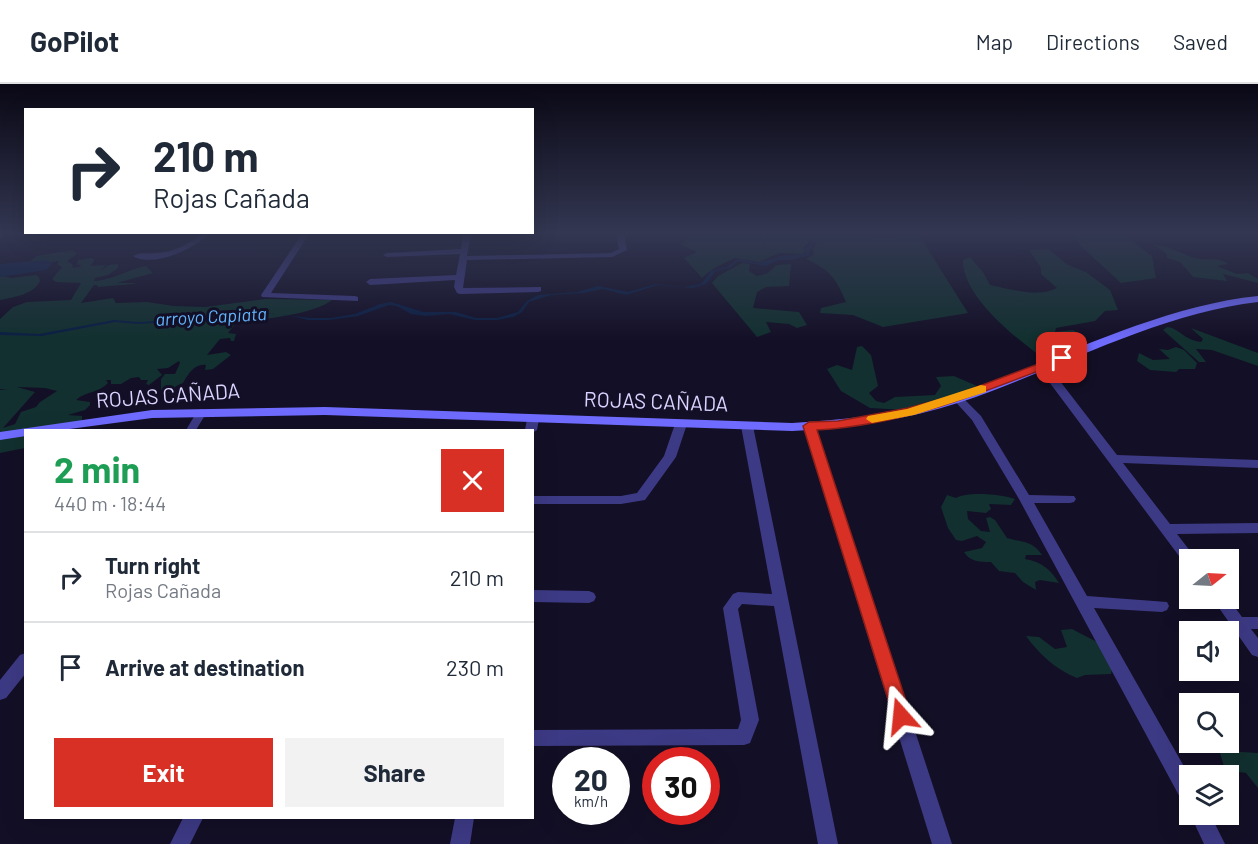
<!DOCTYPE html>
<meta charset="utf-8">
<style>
:root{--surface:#fff;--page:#f2f2f3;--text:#1f2937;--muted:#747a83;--line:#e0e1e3;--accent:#d93025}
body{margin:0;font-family:Barlow,sans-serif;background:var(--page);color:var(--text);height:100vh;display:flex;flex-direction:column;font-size:22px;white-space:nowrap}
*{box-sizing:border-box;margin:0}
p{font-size:20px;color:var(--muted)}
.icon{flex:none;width:33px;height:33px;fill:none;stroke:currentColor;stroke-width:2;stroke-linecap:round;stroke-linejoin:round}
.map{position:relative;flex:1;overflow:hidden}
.details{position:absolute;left:24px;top:345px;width:510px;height:390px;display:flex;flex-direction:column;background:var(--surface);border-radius:0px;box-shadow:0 6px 24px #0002}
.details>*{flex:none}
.hud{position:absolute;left:24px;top:24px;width:510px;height:126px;border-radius:0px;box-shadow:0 6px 24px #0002;background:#fff;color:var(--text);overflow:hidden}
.needle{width:39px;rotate:72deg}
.fabs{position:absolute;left:1179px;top:465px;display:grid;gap:12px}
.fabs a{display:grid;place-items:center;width:60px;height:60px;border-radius:0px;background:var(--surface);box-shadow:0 6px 24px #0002;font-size:30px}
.speed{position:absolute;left:552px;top:663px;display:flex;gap:12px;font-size:30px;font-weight:700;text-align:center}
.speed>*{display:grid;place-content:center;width:78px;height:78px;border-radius:50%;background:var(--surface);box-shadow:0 6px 24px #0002;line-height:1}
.speed small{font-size:15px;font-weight:400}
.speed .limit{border:9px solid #d22;background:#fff;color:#111}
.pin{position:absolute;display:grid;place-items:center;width:51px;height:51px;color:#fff;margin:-26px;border-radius:12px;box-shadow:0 3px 9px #0006}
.me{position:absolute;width:66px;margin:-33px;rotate:342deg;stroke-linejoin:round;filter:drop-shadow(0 0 4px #0008)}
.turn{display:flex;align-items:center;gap:21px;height:126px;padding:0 30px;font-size:27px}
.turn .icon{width:78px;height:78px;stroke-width:2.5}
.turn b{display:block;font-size:42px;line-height:51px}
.round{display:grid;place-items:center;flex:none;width:63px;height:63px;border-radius:0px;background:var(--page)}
.overview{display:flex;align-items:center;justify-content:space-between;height:102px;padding:0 30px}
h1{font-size:36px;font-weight:700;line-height:45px;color:#1e9e55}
.action{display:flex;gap:12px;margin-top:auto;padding:12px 30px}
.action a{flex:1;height:69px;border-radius:0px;background:var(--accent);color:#fff;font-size:24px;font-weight:700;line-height:69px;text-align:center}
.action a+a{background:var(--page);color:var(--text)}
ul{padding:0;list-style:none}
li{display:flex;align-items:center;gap:18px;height:90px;padding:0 30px;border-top:2px solid var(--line)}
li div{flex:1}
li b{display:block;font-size:22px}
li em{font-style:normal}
header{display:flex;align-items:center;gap:36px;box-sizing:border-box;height:84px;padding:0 30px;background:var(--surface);border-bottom:2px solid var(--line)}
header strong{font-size:28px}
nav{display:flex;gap:33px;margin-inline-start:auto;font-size:21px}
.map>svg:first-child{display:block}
.green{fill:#12302f;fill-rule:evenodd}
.water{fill:#0a1f44}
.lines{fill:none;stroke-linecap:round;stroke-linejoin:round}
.street{fill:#3d3a85;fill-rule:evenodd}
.secondary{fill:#6f6bff;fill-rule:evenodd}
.route{fill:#d93025;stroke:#8d1f18;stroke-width:1.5}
.slow{fill:#f59e0b}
.labels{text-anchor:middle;stroke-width:6;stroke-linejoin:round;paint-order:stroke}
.far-water-label{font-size:18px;font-style:italic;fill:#62b6ff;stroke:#130f26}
.street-label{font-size:21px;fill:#d9d4ff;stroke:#130f26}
</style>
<header>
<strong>GoPilot</strong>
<nav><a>Map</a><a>Directions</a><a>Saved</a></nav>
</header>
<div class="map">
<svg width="1258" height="760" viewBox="0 0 1258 760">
<rect width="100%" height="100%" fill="#130f26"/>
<g class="green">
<path d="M 688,150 L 801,150 L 809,157 L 803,164 L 805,168 L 802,170 L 779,169 L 760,178 L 735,174 C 724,179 711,185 702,194 L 684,174 L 697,168 L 680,160 L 691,152 Z"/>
<path d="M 812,150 L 858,151 L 878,154 L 919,151 L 968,229 L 883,243 L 853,231 L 820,229 L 821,224 L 846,218 C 836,194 830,186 806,175 L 814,170 L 813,165 L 817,158 L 810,152 Z"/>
<polygon points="1073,150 1128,150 1128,154 1152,172 1156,194 1121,199 1082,163"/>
<path d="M 1154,161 C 1171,161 1184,173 1200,175 C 1211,176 1219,173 1228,180 L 1217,182 L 1237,190 L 1248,189 L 1258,195 L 1258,199 L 1223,190 L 1227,197 L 1193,193 L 1180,178 L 1167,174 L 1167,170 Z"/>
<path d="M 1048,165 L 1068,181 L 1086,188 L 1110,206 L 1118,226 L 1105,227 L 1095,237 L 1056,244 L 1055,248 L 1073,246 L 1084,253 L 1086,258 L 1082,262 L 1068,256 L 1050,256 L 1052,264 L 1039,271 C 1013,252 962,211 963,176 L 970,173 L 983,188 L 990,201 C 1010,205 1039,214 1057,204 L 1041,190 L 1041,184 L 1029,166 Z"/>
<path d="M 73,166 L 77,170 L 67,177 L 72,180 L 73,184 L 82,182 L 77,180 L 78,176 L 91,174 L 95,176 L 90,182 L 106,181 L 100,187 L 109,181 L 118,180 L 118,184 L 108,191 L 95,194 L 94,197 C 110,197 129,185 146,182 L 153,189 L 117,199 L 136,199 L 133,200 L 98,203 L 97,201 L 94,201 L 81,219 L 113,214 L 116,219 L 147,218 L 174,222 L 205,223 L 266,215 L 332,216 C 313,231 261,235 236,239 L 228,249 L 236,250 L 234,257 L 231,257 L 230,254 L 220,255 L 207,271 L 226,268 L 231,271 L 213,285 L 205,286 L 206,281 C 195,279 188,290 183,299 L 176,302 L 171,309 L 161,309 L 161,295 L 165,290 L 175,290 L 180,279 L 179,277 L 168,284 L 157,285 L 162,291 L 149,301 L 146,300 L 148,296 L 141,296 L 139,293 L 131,294 L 121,300 L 111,300 L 111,296 L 106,296 L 108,299 C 99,309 86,307 76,316 L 90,318 L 90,321 L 85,326 L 68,331 L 82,332 L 82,338 L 51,346 L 26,346 L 25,364 L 0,369 L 0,306 L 8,305 L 0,305 L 0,235 L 13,223 L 27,218 L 71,216 L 81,199 L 56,198 L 52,195 L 62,183 L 57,180 L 59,177 L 35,180 L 30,177 L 37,172 ZM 17,303 L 45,304 L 57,307 L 40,318 L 36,323 L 21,328 L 15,340 L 3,344 L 35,308 Z"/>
<polygon points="742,179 750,180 749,187 757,192 768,189 776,181 791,180 789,202 766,203 757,208 753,224 799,228 807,241 797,244 789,240 766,238 771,248 757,253 712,199 718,192"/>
<path d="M 0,191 L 11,194 L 36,191 L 39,193 L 40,197 C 33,211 14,213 0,216 Z"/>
<path d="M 1167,243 C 1179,244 1184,256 1201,258 L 1203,255 L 1191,244 L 1258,269 L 1258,282 L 1212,266 L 1196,265 L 1206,278 L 1199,278 L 1163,246 Z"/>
<polygon points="862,262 871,271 878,302 869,309 876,317 884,319 895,313 935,311 941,302 936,293 954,292 977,302 951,314 906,326 870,324 841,307 827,285 837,281 852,286 857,263"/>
<polygon points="1176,263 1184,266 1197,279 1195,285 1179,285 1176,288 1150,286 1137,277 1139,269 1153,276 1170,275 1159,265 1168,266"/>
<path d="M 947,411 L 956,414 C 967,407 1002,410 1015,415 L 1011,421 L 989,420 L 991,425 L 986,429 L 967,427 L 968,435 L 981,447 L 990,448 L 986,434 L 990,433 L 995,436 L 1007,454 C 1023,459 1032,456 1042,471 L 1026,471 L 1025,475 C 1042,478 1050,485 1059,499 L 1040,496 L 1035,498 L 1036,506 L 1023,498 L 1015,489 L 999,487 L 991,478 C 980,478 970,478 964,468 L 982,464 L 986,458 L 977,452 L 962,457 L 956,456 L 948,444 L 941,423 Z"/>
<path d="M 1072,545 L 1097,558 L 1112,585 L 1111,590 L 1085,591 L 1077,594 C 1055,585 1040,571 1026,552 L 1039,553 L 1055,565 L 1067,563 L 1061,546 Z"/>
<polygon points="1225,667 1258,669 1258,704 1246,689 1225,686 1220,669"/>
</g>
<g class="water">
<polygon points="804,150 809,150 815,159 810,164 810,171 792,176 779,176 765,182 738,177 730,184 716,187 706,200 693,204 658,201 626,211 603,205 583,209 551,211 529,218 522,228 513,233 497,236 475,236 449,230 426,232 411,230 397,222 389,221 358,232 329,236 308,236 288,231 253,229 207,236 138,240 115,238 42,252 0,251 0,248 39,250 114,236 139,238 215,233 246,227 311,234 331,234 355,230 380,220 391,218 423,228 456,228 476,234 497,234 518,228 527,217 538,211 577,208 598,202 628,208 656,200 684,203 701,200 711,187 727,183 738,175 758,179 781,172 806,170 805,165 812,159"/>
<polygon points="47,176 52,179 47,186 0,193 0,180"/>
</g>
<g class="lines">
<g class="street">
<polygon points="0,150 5,150 0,154"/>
<path d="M 201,150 L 209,150 C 194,165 153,184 133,172 C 140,168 149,170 157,169 C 173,168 188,161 201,150 Z"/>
<polygon points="302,150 309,150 271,209 355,212 358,213 358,217 262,213 261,211"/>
<polygon points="463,150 471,150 467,172 611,169 619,165 616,150 624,150 627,166 612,173 467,176 463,204 541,203 541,207 538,208 460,210 457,209 454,203 455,196 370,201 366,198 370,195 456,191 460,170 387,173 383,171 387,169 461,165"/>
<polygon points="1042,278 1046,279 1117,371 1258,376 1258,384 1123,379 1170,440 1258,439 1258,449 1177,450 1197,476 1190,476 1190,481 1185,480 1038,283 1037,281"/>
<polygon points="957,311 961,312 981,332 1029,411 1074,412 1076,415 1074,418 1070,419 1034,419 1087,512 1167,518 1169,522 1167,526 1162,528 1094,524 1190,693 1190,721 1183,719 1019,415 972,336 952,314"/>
<polygon points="202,325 207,328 196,346 186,346 198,326"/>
<polygon points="533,332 539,335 537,346 532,349 532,346 525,346 527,335"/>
<polygon points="681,337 687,340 676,373 645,416 621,420 532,420 532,412 621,412 637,409 664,372 675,340"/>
<polygon points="747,339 753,342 838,760 818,760 774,522 742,520 738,525 759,636 750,659 744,661 532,662 532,646 738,645 741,636 723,524 733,510 738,508 772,510 741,342"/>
<polygon points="809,339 815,342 952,760 932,760 803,342"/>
<polygon points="532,506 589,507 594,509 596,513 594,517 589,519 532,518"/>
<polygon points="1212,514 1228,514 1242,533 1258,533 1258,545 1251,545 1258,554 1258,573 1252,571"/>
<polygon points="26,569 26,589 6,614 0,616 0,596 20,571"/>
<polygon points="1190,730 1210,730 1225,760 1204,760"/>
<polygon points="183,734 203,734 190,760 170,760"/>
<polygon points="455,734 474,734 470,760 450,760"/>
</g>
<path class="secondary" d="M 1258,212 L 1258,218 C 1159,229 1056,286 961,318 C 906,336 850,344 792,347 L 325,331 L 152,334 L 62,346 L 26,346 L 26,352 L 0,356 L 0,348 L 152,326 L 325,323 L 792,339 C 841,336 890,331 937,317 C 1041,285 1150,223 1258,212 Z"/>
</g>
<linearGradient id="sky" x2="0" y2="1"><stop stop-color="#0a0815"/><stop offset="0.58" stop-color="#333752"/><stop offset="1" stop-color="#333752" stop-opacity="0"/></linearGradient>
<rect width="1258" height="257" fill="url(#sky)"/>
<path class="route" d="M 1062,271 L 1066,272 L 1066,276 C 985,308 905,341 817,346 L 911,632 L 908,638 L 901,641 L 895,638 L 803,342 L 809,338 L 838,337 L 908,324 L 953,312 Z"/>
<polygon class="slow" points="981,301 986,302 986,308 914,331 872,339 866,335 868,332 907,325"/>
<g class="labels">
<g class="far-water-label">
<text transform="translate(211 233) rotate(-3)" y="6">arroyo Capiata</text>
</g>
<g class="street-label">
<text transform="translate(168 312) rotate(-4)" y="7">ROJAS CAÑADA</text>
<text transform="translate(656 318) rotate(2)" y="7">ROJAS CAÑADA</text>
</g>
</g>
</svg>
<div class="fabs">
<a><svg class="needle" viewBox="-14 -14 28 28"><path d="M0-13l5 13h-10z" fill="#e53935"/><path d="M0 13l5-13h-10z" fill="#747a83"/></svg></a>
<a><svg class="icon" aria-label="sound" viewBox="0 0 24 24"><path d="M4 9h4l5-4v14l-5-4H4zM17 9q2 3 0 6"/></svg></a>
<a><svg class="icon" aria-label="search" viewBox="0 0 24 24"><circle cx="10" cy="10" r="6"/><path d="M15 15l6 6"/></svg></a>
<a><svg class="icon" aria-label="layers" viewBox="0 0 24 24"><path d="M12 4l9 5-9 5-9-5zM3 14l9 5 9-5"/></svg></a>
</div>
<div class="speed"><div>20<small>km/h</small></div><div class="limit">30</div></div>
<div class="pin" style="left:1062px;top:274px;background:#d93025"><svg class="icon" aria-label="arrive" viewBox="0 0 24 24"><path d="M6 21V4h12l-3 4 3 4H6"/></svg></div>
<svg class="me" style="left:901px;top:632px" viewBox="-20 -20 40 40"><path d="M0-17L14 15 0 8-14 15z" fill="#d93025" stroke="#fff" stroke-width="4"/></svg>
<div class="hud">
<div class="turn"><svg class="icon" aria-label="right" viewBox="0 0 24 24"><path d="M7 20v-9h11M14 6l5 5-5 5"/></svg><div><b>210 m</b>Rojas Cañada</div></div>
</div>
<section class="details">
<div class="overview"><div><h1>2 min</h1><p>440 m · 18:44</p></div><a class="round" style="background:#d93025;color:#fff"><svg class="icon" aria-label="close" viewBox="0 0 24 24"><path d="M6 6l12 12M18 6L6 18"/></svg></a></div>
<ul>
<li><svg class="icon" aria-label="right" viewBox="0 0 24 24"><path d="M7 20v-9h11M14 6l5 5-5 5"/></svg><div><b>Turn right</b><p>Rojas Cañada</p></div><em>210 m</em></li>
<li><svg class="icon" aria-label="arrive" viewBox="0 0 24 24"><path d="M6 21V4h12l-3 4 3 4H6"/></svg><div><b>Arrive at destination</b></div><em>230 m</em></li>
</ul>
<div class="action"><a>Exit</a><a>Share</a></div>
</section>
</div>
